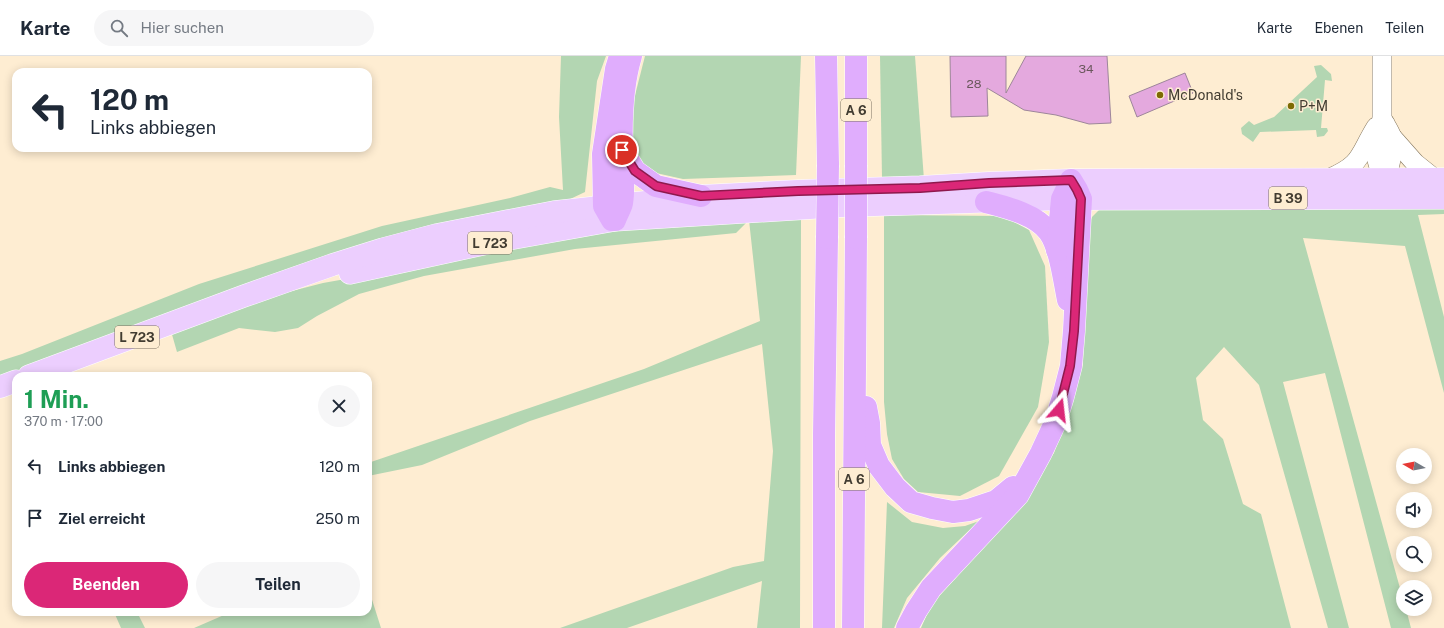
<!DOCTYPE html>
<html lang="de">
<meta charset="utf-8">
<style>
:root{--surface:#fff;--page:#f6f6f7;--text:#1f2937;--muted:#747a83;--line:#e0e1e3;--accent:#db2777}
body{margin:0;font-family:"Public Sans",sans-serif;background:var(--page);color:var(--text);height:100vh;display:flex;flex-direction:column;font-size:15px;white-space:nowrap}
*{box-sizing:border-box;margin:0}
p{font-size:13px;color:var(--muted)}
.icon{flex:none;width:22px;height:22px;fill:none;stroke:currentColor;stroke-width:2;stroke-linecap:round;stroke-linejoin:round}
.map{position:relative;flex:1;overflow:hidden}
.sheet{position:absolute;left:12px;top:316px;width:360px;height:244px;display:flex;flex-direction:column;background:var(--surface);border-radius:12px;box-shadow:0 2px 10px #0003}
.sheet>*{flex:none}
.guide{position:absolute;left:12px;top:12px;width:360px;height:84px;border-radius:12px;box-shadow:0 2px 10px #0003;background:#fff;color:var(--text);overflow:hidden}
.needle{width:26px;rotate:279deg}
.controls{position:absolute;left:1396px;top:392px;display:grid;gap:8px}
.controls a{display:grid;place-items:center;width:36px;height:36px;border-radius:50%;background:var(--surface);box-shadow:0 2px 10px #0003;font-size:20px}
.pin{position:absolute;display:grid;place-items:center;width:34px;height:34px;color:#fff;margin:-17px;border:2px solid #fff;border-radius:50%;box-shadow:0 1px 4px #0007}
.me{position:absolute;width:44px;margin:-22px;rotate:17deg;stroke-linejoin:round;filter:drop-shadow(0 0 3px #0008)}
.turn{display:flex;align-items:center;gap:14px;height:84px;padding:0 12px;font-size:18px}
.turn .icon{width:52px;height:52px;stroke-width:2.5}
.turn b{display:block;font-size:28px;line-height:34px}
.round{display:grid;place-items:center;flex:none;width:42px;height:42px;border-radius:21px;background:var(--page)}
.summary{display:flex;align-items:center;justify-content:space-between;height:68px;padding:0 12px}
h1{font-size:24px;font-weight:700;line-height:30px;color:#1e9e55}
.button{display:flex;gap:8px;margin-top:auto;padding:8px 12px}
.button a{flex:1;height:46px;border-radius:24px;background:var(--accent);color:#fff;font-size:16px;font-weight:700;line-height:46px;text-align:center}
.button a+a{background:var(--page);color:var(--text)}
ul{padding:0;list-style:none}
li{display:flex;align-items:center;gap:12px;height:52px;padding:0 12px}
li div{flex:1}
li b{display:block;font-size:15px}
li em{font-style:normal}
header{display:flex;align-items:center;gap:24px;box-sizing:border-box;height:56px;padding:0 20px;background:var(--surface);border-bottom:1px solid var(--line)}
header strong{font-size:19px}
nav{display:flex;gap:22px;margin-inline-start:auto;font-size:14px}
.search{width:280px;height:36px;background:var(--page);display:flex;align-items:center;gap:10px;box-sizing:border-box;padding:0 14px;border-radius:22px;color:var(--muted);font-size:15px}
.map>svg:first-child{display:block}
.green{fill:#b3d6b2}
.building{fill:#e4a9de;stroke:#9d869a}
.lines{fill:none;stroke-linecap:round;stroke-linejoin:round}
.minor-casing{stroke:#84755c;stroke-width:20}
.major-casing{stroke:#fff;stroke-width:23}
.highway-casing{stroke:#fff;stroke-width:23}
.minor{stroke:#fff;stroke-width:19}
.major{stroke:#eccefe;stroke-width:22}
.highway{stroke:#e0adfd;stroke-width:22}
.highway-bridge-casing{stroke:#fff;stroke-width:23;stroke-linecap:butt}
.highway-bridge{stroke:#e0adfd;stroke-width:22}
.route-casing{stroke:#8e194d;stroke-width:10}
.route{stroke:#db2777;stroke-width:7}
.poi-dot{fill:#7d6b03;stroke:#feedd2;stroke-width:1.5}
.labels{text-anchor:middle;stroke-width:3;stroke-linejoin:round;paint-order:stroke}
.number-label{font-size:12px;fill:#6a575c}
.shield{fill:#feedd2;stroke:#7a7161;stroke-width:1}
.shield-label{font-size:13px;font-weight:bold;fill:#423c31}
.poi-label{font-size:14px;fill:#423c31;stroke:#feedd2;text-anchor:start}
</style>
<header>
<strong>Karte</strong>
<div class="search"><svg class="icon" aria-label="search" viewBox="0 0 24 24"><circle cx="10" cy="10" r="6"/><path d="M15 15l6 6"/></svg>Hier suchen</div>
<nav><a>Karte</a><a>Ebenen</a><a>Teilen</a></nav>
</header>
<div class="map">
<svg width="1444" height="572" viewBox="0 0 1444 572">
<rect width="100%" height="100%" fill="#feedd2"/>
<g class="green">
<polygon points="561,0 606,0 597,25 585,136 566,145 327,201 189,249 0,322 0,305 22,298 199,228 382,170 510,142 550,131 563,134 559,61"/>
<polygon points="645,0 801,0 796,119 683,123 647,115 634,95 631,55"/>
<polygon points="880,0 915,0 924,124 882,122"/>
<polygon points="1321,9 1331,18 1332,25 1325,24 1321,72 1327,72 1328,75 1324,80 1317,81 1316,74 1260,76 1253,86 1242,78 1241,72 1249,65 1254,69 1274,61 1317,21 1314,10"/>
<polygon points="1444,148 1444,158 1418,159 1444,261 1444,337 1405,190 1303,182 1403,543 1403,553 1406,553 1411,572 1391,572 1325,317 1283,326 1349,572 1328,572 1259,329 1224,291 1196,322 1203,364 1223,383 1243,448 1261,458 1291,572 921,572 931,549 993,481 1054,397 1083,308 1085,201 1087,173 1092,161 1100,153"/>
<polygon points="884,159 1003,160 1029,174 1045,210 1049,286 1038,351 999,420 960,440 918,436 904,423 892,403 887,378 884,346"/>
<polygon points="801,163 800,572 757,572 762,525 627,572 560,572 733,511 764,505 773,395 762,288 530,365 422,409 368,420 368,407 644,313 760,265 749,164 736,177 575,193 424,220 359,238 317,260 298,272 275,276 239,272 177,296 171,275 261,243 323,227 368,219 508,189 644,171 731,164"/>
<polygon points="887,446 912,466 943,472 965,470 979,465 940,502 907,542 894,572 882,572"/>
<polygon points="368,531 381,572 194,572 231,556 368,556"/>
<polygon points="114,556 137,556 145,572 121,572"/>
</g>
<g class="building">
<polygon points="950,0 1006,0 1006,37 1026,0 1107,0 1111,67 1089,68 1056,59 1024,54 987,32 988,60 951,61"/>
<polygon points="1185,17 1193,37 1137,61 1129,40"/>
</g>
<g class="lines">
<g class="minor-casing">
<g id="minor">
<polyline points="1382,0 1382,61 1377,104 1380,115 1393,133"/>
<polyline points="1392,81 1415,107 1435,123"/>
<path d="M 1328,123 C 1363,108 1358,100 1376,71"/>
<path d="M 1383,130 C 1389,115 1394,98 1392,82 C 1391,77 1387,72 1385,67"/>
</g>
</g>
<g class="major-casing">
<g id="major">
<polyline points="350,217 497,185 615,164 842,150 1062,143 1444,142"/>
<polyline points="29,320 244,240 332,209 383,193 436,179 554,156 701,140 798,135 920,131 989,127 1071,124 1444,123"/>
<polyline points="0,331 16,325"/>
</g>
</g>
<g class="highway-casing">
<g id="highway">
<path d="M 620,0 L 616,13 L 603,98 L 604,150 L 612,164 L 615,164 C 617,158 621,152 622,147 C 625,130 622,112 622,94 C 621,63 622,30 631,0"/>
<polyline points="826,0 828,109"/>
<polyline points="622,94 635,115 656,130 701,140"/>
<polyline points="856,109 856,0"/>
<path d="M 986,146 C 1005,151 1036,158 1049,176 C 1060,191 1064,225 1068,244"/>
<polyline points="866,351 869,367 870,389 879,410 895,431 911,446 932,452 953,456 969,454 996,445 1013,431"/>
<polyline points="824,572 824,379 827,182"/>
<polyline points="853,572 856,182"/>
<polyline points="907,572 916,555 931,532 1018,439 1041,397 1055,367 1063,341 1071,310 1074,275 1081,143 1077,134 1071,124 1062,143 1057,194"/>
</g>
</g>
<use href="#minor" class="minor"/>
<use href="#major" class="major"/>
<use href="#highway" class="highway"/>
<g class="highway-bridge-casing">
<g id="highway-bridge">
<polyline points="827,182 828,109"/>
<polyline points="856,182 856,109"/>
</g>
</g>
<use href="#highway-bridge" class="highway-bridge"/>
</g>
<g class="lines">
<g class="route-casing">
<polyline id="route" points="622,94 635,115 656,130 701,140 798,135 920,132 989,127 1071,124 1077,134 1081,143 1074,275 1070,310 1059,354"/>
</g>
<use href="#route" class="route"/>
</g>
<g class="poi-dot">
<circle cx="1160" cy="39" r="4"/>
<circle cx="1291" cy="50" r="4"/>
</g>
<g class="labels">
<g class="number-label">
<text x="1086" y="17">34</text>
<text x="974" y="32">28</text>
</g>
<g class="shield">
<rect x="841" y="43" width="30" height="22" rx="3"/>
<rect x="1269" y="131" width="38" height="22" rx="3"/>
<rect x="468" y="176" width="44" height="22" rx="3"/>
<rect x="115" y="270" width="44" height="22" rx="3"/>
<rect x="839" y="412" width="30" height="22" rx="3"/>
</g>
<g class="shield-label">
<text x="856" y="59">A 6</text>
<text x="1288" y="147">B 39</text>
<text x="490" y="192">L 723</text>
<text x="137" y="286">L 723</text>
<text x="854" y="428">A 6</text>
</g>
<g class="poi-label">
<text x="1168" y="44">McDonald's</text>
<text x="1299" y="55">P+M</text>
</g>
</g>
</svg>
<div class="controls">
<a><svg class="needle" viewBox="-14 -14 28 28"><path d="M0-13l5 13h-10z" fill="#e53935"/><path d="M0 13l5-13h-10z" fill="#747a83"/></svg></a>
<a><svg class="icon" aria-label="sound" viewBox="0 0 24 24"><path d="M4 9h4l5-4v14l-5-4H4zM17 9q2 3 0 6"/></svg></a>
<a><svg class="icon" aria-label="search" viewBox="0 0 24 24"><circle cx="10" cy="10" r="6"/><path d="M15 15l6 6"/></svg></a>
<a><svg class="icon" aria-label="layers" viewBox="0 0 24 24"><path d="M12 4l9 5-9 5-9-5zM3 14l9 5 9-5"/></svg></a>
</div>
<div class="pin" style="left:622px;top:94px;background:#d93025"><svg class="icon" aria-label="arrive" viewBox="0 0 24 24"><path d="M6 21V4h12l-3 4 3 4H6"/></svg></div>
<svg class="me" style="left:1059px;top:354px" viewBox="-20 -20 40 40"><path d="M0-17L14 15 0 8-14 15z" fill="#db2777" stroke="#fff" stroke-width="4"/></svg>
<div class="guide">
<div class="turn"><svg class="icon" aria-label="left" viewBox="0 0 24 24"><path d="M17 20v-9H6M10 6l-5 5 5 5"/></svg><div><b>120 m</b>Links abbiegen</div></div>
</div>
<section class="sheet">
<div class="summary"><div><h1>1 Min.</h1><p>370 m · 17:00</p></div><a class="round"><svg class="icon" aria-label="close" viewBox="0 0 24 24"><path d="M6 6l12 12M18 6L6 18"/></svg></a></div>
<ul>
<li><svg class="icon" aria-label="left" viewBox="0 0 24 24"><path d="M17 20v-9H6M10 6l-5 5 5 5"/></svg><div><b>Links abbiegen</b></div><em>120 m</em></li>
<li><svg class="icon" aria-label="arrive" viewBox="0 0 24 24"><path d="M6 21V4h12l-3 4 3 4H6"/></svg><div><b>Ziel erreicht</b></div><em>250 m</em></li>
</ul>
<div class="button"><a>Beenden</a><a>Teilen</a></div>
</section>
</div>
